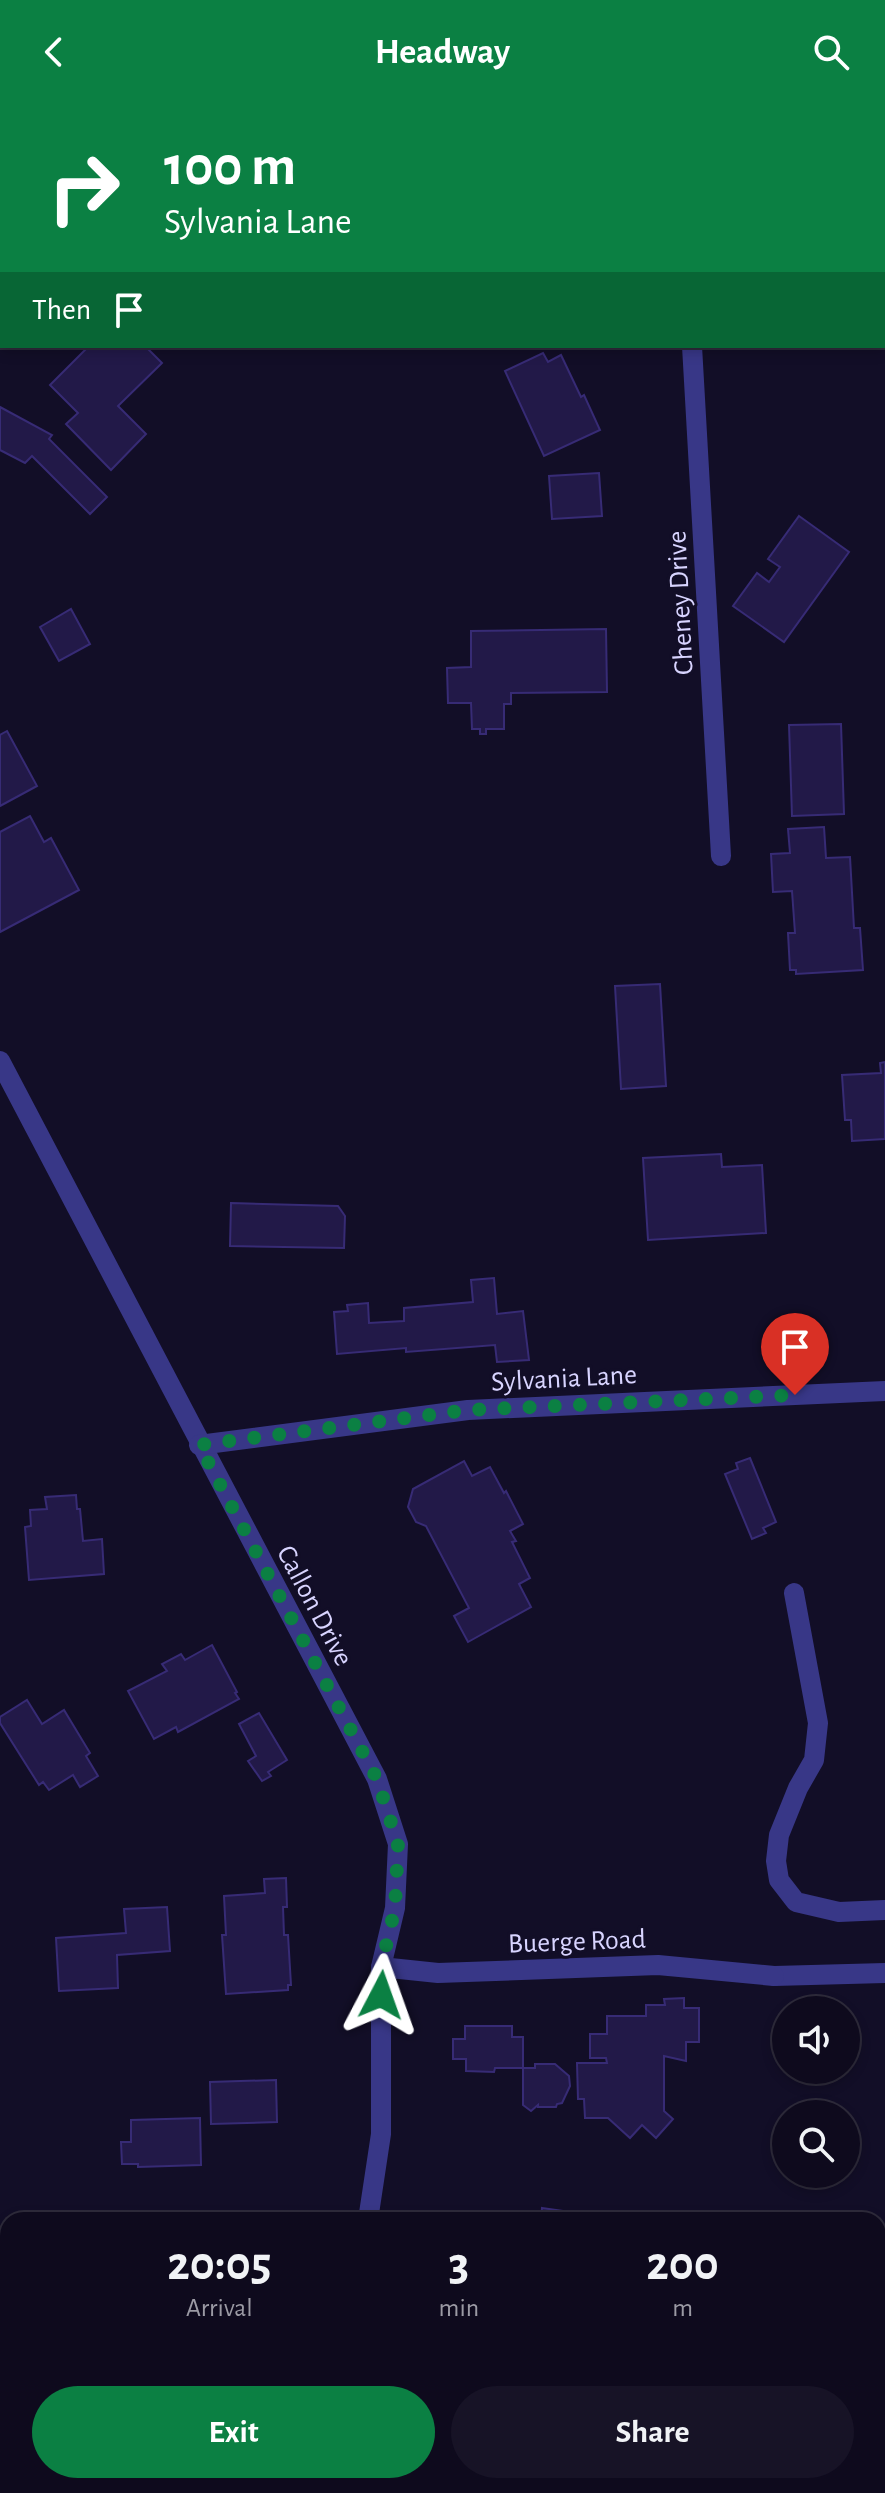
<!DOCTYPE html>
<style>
:root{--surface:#0e0a1d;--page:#171326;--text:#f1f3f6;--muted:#9b9aa4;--line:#2e2b3b;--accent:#0b8043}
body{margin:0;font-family:"Alegreya Sans",sans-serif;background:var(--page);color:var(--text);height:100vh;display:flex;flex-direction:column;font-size:30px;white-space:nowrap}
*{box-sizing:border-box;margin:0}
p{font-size:26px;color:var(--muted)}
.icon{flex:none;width:44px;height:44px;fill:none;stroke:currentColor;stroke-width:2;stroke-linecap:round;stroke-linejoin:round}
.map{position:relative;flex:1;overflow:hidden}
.sheet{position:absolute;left:0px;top:2108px;width:886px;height:282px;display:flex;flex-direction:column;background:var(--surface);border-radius:24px 24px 0 0;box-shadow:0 4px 12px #0003,0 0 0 2px var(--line)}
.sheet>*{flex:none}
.banner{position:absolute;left:0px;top:0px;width:886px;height:244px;box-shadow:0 4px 12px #0003,0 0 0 2px var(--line);background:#0b8043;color:#fff;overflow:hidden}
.buttons{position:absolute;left:772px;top:1892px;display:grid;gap:16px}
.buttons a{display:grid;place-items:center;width:88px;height:88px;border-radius:50%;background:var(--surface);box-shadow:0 4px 12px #0003,0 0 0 2px var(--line);font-size:40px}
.pin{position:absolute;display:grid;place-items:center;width:68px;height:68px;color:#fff;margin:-82px -34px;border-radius:50% 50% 50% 0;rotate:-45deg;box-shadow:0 0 8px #0007}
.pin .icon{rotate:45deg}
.me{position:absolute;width:88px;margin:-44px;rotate:4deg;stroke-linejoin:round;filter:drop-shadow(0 0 6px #0008)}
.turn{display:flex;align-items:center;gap:28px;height:168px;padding:0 32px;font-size:36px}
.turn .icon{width:104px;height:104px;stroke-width:2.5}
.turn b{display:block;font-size:56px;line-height:68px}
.then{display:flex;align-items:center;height:76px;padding:0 32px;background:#0003;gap:16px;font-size:30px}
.eta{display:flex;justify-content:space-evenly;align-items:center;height:136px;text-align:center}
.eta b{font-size:48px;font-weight:700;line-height:56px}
.primary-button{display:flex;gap:16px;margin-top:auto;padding:16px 32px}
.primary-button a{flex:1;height:92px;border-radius:48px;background:var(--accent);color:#fff;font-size:32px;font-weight:700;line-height:92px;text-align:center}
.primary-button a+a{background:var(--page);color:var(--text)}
header{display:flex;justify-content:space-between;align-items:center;height:104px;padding:0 32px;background:var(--accent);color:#fff;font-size:36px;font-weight:700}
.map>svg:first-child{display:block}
.green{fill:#11312f}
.building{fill:#221948;stroke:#372b75;stroke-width:2}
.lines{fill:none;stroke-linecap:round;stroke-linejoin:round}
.service{stroke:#383787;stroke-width:20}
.minor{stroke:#383787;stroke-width:20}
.route{stroke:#0b8043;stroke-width:14;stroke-dasharray:0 25.2}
.labels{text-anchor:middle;stroke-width:6;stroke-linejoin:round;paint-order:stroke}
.street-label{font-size:28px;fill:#d8d4ff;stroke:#120e27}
</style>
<header><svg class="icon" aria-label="back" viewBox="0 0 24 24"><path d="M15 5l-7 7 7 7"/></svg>Headway<svg class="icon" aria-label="search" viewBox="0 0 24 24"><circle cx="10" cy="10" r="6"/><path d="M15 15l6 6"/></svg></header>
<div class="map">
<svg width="885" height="2389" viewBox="0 0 885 2389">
<rect width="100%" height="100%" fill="#120e27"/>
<polygon class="green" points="8,2364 8,2382 295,2382 298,2389 0,2389 0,2368"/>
<g class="building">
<polygon points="374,0 467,0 468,2 370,2"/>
<polygon points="89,242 145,242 162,259 118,302 146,330 111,366 66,320 78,309 50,281"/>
<polygon points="543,249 548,258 561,251 581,293 584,291 600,326 544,352 505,267"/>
<polygon points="0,303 52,331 49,335 107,393 90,410 32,352 25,359 0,346"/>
<polygon points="599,369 602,412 552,415 549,372"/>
<polygon points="799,412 849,448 784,538 733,502 757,469 769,478 780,463 768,455"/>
<polygon points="71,505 90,540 59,557 40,523"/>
<polygon points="606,525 607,588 511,589 511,600 504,600 504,625 486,625 486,630 480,630 480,625 472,625 471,599 448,599 447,564 471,563 471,527"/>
<polygon points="841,620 844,710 792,712 789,621"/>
<polygon points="7,627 37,682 0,702 0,631"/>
<polygon points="30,712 44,738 51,734 79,786 0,828 0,728"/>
<polygon points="824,723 826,754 850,753 854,824 860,824 863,866 796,870 796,866 790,866 788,829 795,829 792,787 773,788 771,750 790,749 788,725"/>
<polygon points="660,880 666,982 621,985 615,882"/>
<polygon points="885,958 885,1035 852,1037 851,1016 845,1016 842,971 881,969 880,959"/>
<polygon points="721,1050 722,1063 762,1061 766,1129 648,1136 643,1054"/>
<polygon points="231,1099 338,1102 345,1112 344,1144 230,1142"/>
<polygon points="494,1174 497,1210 523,1207 529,1256 497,1258 495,1241 406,1248 406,1244 337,1250 334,1208 348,1207 347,1201 368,1199 369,1219 404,1217 404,1204 473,1198 471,1176"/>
<polygon points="750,1354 776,1418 763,1424 766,1429 752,1435 725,1370 738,1365 736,1359"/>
<polygon points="464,1357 472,1372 490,1363 504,1389 506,1387 523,1420 510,1427 516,1437 512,1438 530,1474 519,1480 531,1503 468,1538 454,1512 469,1504 426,1422 416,1418 408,1403 413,1385"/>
<polygon points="76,1391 77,1405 80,1405 83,1437 102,1435 104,1470 29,1476 25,1423 31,1422 30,1406 47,1405 45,1393"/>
<polygon points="212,1541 237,1588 235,1589 239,1595 178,1628 176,1623 154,1635 128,1587 167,1567 162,1560 181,1550 185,1556"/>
<polygon points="27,1596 42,1620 64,1606 90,1649 86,1652 98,1672 80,1683 73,1671 49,1686 43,1678 39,1681 0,1619 0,1613"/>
<polygon points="259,1609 287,1656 268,1668 271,1672 262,1677 248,1657 256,1652 239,1620"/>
<polygon points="286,1774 287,1803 283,1803 284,1831 288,1831 291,1881 288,1881 288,1886 226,1890 222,1831 226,1831 224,1792 265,1789 264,1775"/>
<polygon points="167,1803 170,1847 117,1851 118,1884 59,1887 56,1834 126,1829 124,1805"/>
<polygon points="684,1894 684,1904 699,1904 699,1938 686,1938 686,1957 664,1952 664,2007 673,2015 656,2034 642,2021 630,2034 608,2014 585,2014 584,1995 578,1995 577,1959 607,1959 606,1954 590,1954 590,1930 607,1930 607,1912 646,1912 646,1901 665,1901 664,1895"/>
<polygon points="465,1922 512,1922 512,1933 523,1933 523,1964 495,1964 494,1968 466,1967 466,1955 453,1955 453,1935 465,1935"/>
<polygon points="535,1960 555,1960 569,1972 570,1982 562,1999 557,2000 556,2003 538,2003 538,2001 531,2007 523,2001 523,1964 535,1964"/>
<polygon points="276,1976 277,2018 211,2020 210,1978"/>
<polygon points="200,2014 201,2061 138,2063 138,2060 122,2060 121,2038 131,2038 131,2016"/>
<polygon points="542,2104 585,2110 585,2116 541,2116"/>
</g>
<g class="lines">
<g class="service">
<polyline points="794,1489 818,1619 814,1656 798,1684 779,1731 776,1757 779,1776 796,1798 839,1808 885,1806"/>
<polyline points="774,1872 885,1869"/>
</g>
<g class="minor">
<polyline points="679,0 679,2"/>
<polyline points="212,2 214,0"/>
<polyline points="0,184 2,183"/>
<polyline points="692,242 721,752"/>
<polyline points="0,957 377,1675 398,1740 395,1804 381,1863 381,2030 368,2116"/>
<polyline points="199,1341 468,1306 885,1287"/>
<polyline points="381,1863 438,1869 658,1861 774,1872"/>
<polyline points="0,2324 8,2316"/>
</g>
</g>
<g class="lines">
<polyline class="route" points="381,1891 381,1863 395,1804 398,1740 377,1675 199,1341 468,1306 795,1291"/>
</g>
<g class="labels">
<g class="street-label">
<text transform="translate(679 499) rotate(-93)" y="10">Cheney Drive</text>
<text transform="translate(564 1273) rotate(-3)" y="10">Sylvania Lane</text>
<text transform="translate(316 1501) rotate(62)" y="10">Callon Drive</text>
<text transform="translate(577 1836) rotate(-2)" y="10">Buerge Road</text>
</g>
</g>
</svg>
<div class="buttons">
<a><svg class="icon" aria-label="sound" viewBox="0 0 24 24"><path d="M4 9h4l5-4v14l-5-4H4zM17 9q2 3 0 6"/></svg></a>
<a><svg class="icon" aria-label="search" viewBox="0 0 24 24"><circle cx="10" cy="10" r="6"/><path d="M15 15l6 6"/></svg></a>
</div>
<div class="pin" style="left:795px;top:1291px;background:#d93025"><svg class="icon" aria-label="arrive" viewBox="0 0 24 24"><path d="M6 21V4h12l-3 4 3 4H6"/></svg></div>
<svg class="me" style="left:381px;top:1891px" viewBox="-20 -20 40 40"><path d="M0-17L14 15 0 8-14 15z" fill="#0b8043" stroke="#fff" stroke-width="4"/></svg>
<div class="banner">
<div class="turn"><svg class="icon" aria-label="right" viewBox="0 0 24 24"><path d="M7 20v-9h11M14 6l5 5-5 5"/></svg><div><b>100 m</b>Sylvania Lane</div></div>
<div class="then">Then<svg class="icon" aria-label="arrive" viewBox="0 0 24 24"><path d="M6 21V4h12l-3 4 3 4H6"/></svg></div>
</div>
<section class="sheet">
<div class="eta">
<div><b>20:05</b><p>Arrival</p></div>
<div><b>3</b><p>min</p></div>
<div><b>200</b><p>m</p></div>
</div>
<div class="primary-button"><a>Exit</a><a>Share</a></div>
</section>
</div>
